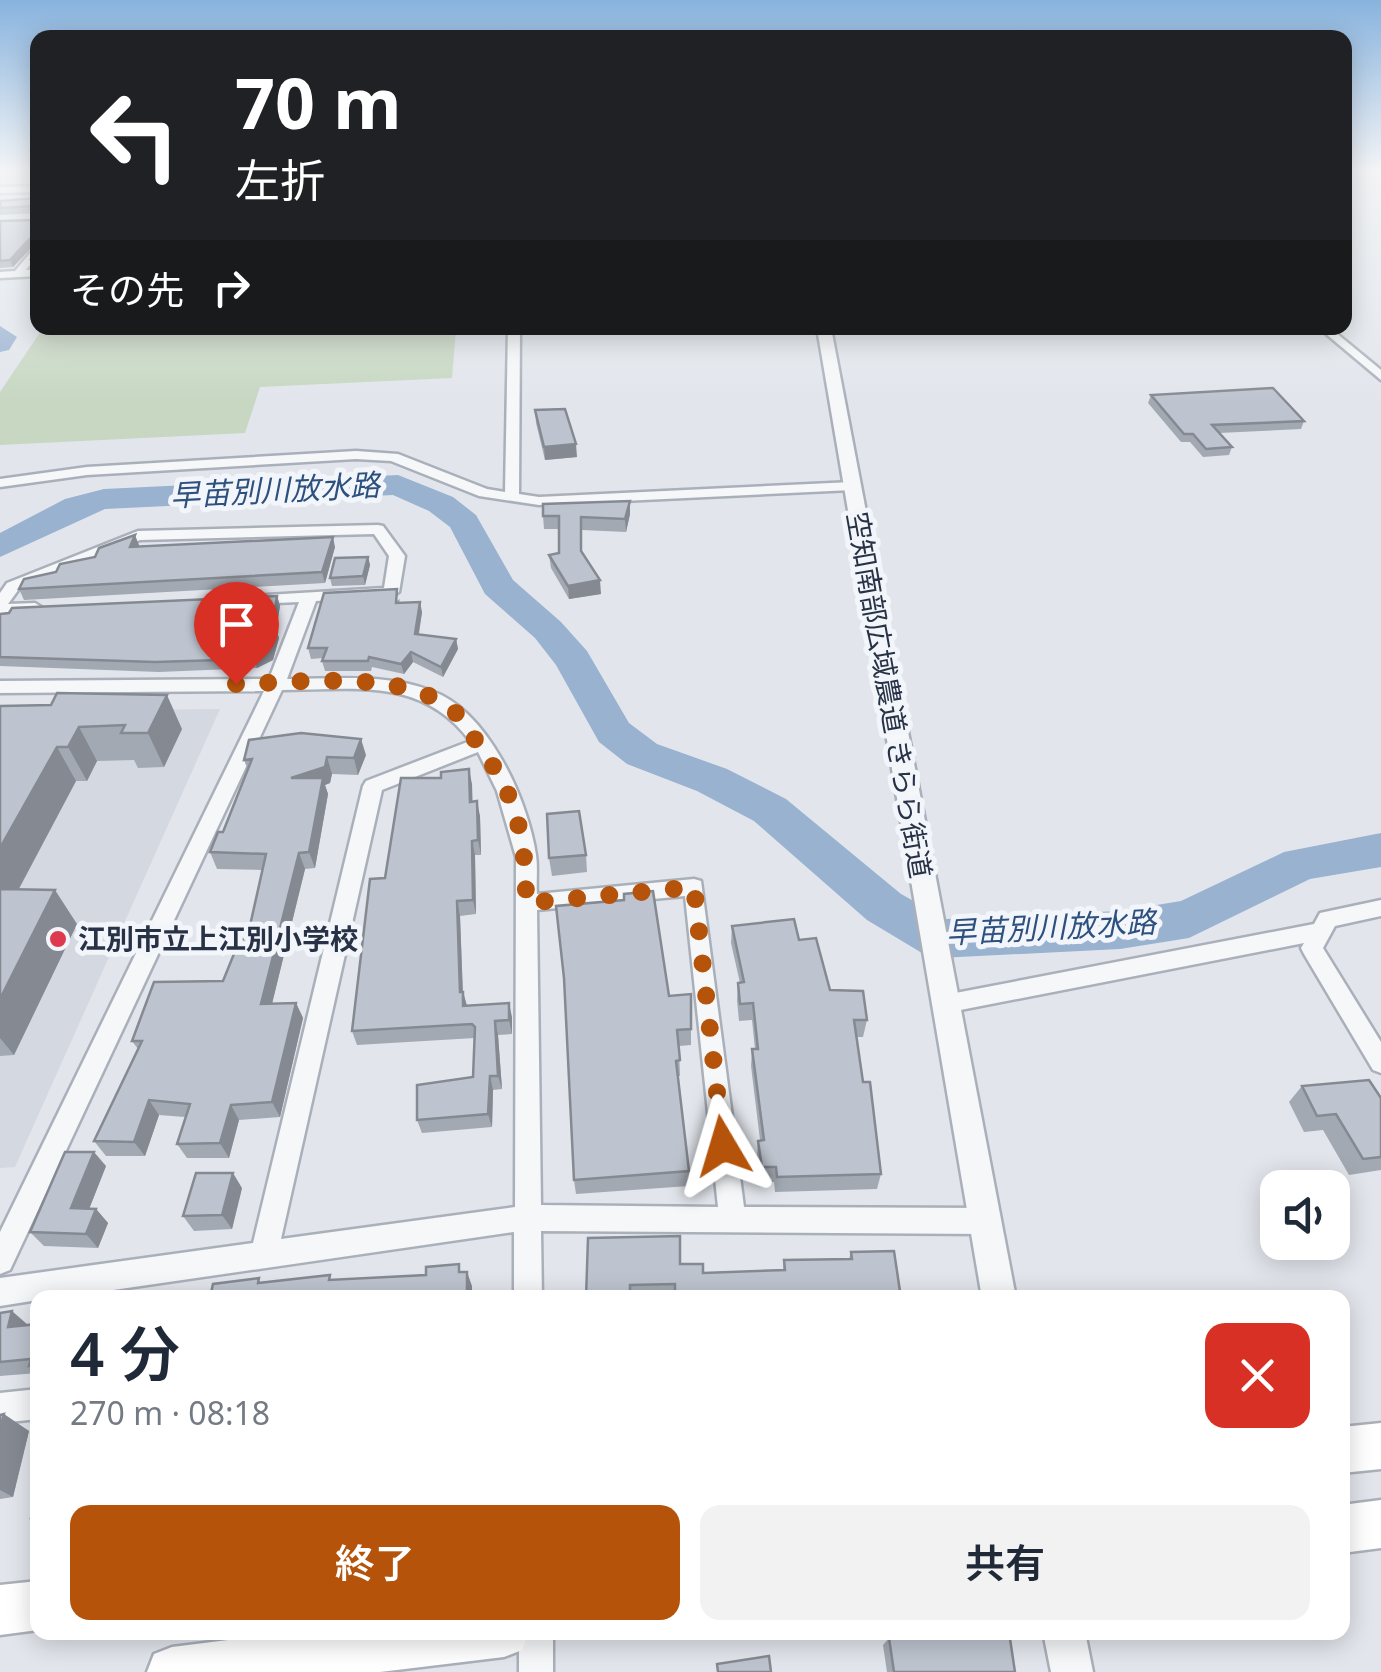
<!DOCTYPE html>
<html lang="ja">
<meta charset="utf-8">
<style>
:root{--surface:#fff;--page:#f2f2f3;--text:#1f2937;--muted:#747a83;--accent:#b45309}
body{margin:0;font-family:"Noto Sans","Noto Sans JP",sans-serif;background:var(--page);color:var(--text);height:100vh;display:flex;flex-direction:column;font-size:38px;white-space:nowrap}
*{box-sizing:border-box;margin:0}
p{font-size:32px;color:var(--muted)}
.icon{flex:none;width:55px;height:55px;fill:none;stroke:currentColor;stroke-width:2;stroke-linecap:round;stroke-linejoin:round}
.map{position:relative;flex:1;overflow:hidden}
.panel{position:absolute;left:30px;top:1290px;width:1320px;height:350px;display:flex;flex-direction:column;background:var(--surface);border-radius:20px;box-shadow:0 5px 25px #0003}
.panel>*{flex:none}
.hud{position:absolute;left:30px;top:30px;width:1322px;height:305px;border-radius:20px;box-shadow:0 5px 25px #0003;background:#202124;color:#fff;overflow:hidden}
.buttons{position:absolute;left:1260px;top:1170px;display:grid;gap:20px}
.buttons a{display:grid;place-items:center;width:90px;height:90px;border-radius:20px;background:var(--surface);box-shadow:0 5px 25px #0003;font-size:50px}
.pin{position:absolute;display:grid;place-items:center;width:85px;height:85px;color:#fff;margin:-102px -42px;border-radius:50% 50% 50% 0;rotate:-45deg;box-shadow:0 0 10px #0007}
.pin .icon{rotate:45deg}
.me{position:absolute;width:110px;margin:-55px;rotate:353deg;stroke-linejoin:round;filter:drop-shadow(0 0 8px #0008)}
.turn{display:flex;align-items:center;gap:35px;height:210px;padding:0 40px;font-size:45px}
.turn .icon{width:130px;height:130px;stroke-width:2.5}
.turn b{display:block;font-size:70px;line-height:85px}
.then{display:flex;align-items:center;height:95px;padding:0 40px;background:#0003;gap:20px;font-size:38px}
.round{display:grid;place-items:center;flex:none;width:105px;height:105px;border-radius:20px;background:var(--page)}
.head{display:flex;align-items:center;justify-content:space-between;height:170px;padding:0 40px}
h1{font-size:60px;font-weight:600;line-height:75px}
.action{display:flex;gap:20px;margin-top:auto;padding:20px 40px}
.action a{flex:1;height:115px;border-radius:20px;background:var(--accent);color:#fff;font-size:40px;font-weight:600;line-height:115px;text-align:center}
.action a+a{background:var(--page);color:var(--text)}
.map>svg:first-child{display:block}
.built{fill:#d4d8e1}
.green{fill:#c7d7c2}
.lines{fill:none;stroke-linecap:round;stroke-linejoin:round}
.river{fill:#99b2d0;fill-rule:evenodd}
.minor-casing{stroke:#aab0ba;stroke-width:5}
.tertiary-casing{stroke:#aab0ba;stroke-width:5}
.secondary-casing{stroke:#aab0ba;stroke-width:5}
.minor{fill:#f5f7f9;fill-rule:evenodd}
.tertiary{fill:#f5f7f9;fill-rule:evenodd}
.secondary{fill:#fff;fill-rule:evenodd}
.wall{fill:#a3a9b2}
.shaded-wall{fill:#858991}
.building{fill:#bec4cf;stroke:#858991;stroke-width:2.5}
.route{stroke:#b45309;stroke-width:18;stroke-dasharray:0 32.4}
.poi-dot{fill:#de3a4f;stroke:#f2f5f9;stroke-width:4}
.labels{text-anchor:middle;stroke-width:10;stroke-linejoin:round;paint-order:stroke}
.street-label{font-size:28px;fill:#283246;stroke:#f2f5f9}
.poi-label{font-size:28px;font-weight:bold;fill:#283246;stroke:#f2f5f9;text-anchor:start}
.water-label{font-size:30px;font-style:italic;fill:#2d507f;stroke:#f2f5f9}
</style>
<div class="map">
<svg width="1381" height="1672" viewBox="0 0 1381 1672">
<rect width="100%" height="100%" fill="#e2e6ec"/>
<polygon class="built" points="220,709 15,1167 0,1168 0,711"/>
<polygon class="green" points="43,328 492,328 456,329 452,378 260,387 245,433 0,445 0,392"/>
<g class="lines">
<g class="river">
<polygon points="0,326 17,337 9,350 0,352"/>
<polygon points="398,475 453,497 476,515 513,580 561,622 587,651 629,723 657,744 727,769 786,799 901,894 946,919 1120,911 1181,901 1284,852 1381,833 1381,867 1310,879 1189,938 1120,949 939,958 922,953 867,920 754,821 697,791 627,764 599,742 556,665 535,638 485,594 450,527 429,511 393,495 105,509 0,557 0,533 65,499 104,489"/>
</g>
<g class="minor-casing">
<g id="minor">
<polygon points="38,186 38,192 0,193 0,187"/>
<polygon points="38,244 38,255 26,270 38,270 38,276 0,278 0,272 15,271"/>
<polygon points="508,328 520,328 519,494 539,497 852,482 859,486 852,490 539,505 479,496 391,461 356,459 87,475 0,487 0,479 87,467 356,451 398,454 487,489 505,492"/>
<polygon points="1319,328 1330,328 1381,370 1381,380"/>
<path d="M 378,525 L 383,526 L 405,556 L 399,592 L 391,597 L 316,601 L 287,679 C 335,679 386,673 432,691 C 488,711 528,800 536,855 C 538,868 536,881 537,894 L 694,879 L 701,881 L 744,1207 L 985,1208 L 994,1212 L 998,1221 L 994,1230 L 985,1234 L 541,1231 L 542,1298 L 514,1298 L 514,1232 L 58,1298 L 38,1298 L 38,1300 L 0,1306 L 0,1278 L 253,1243 L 363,786 L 366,781 L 470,741 C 422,676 353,690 282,690 L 10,1270 L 0,1274 L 0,1232 L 264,691 L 0,693 L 0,681 L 269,679 L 299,602 L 254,604 L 248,602 L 248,596 L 384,588 L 389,556 L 374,534 L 140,540 L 19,589 L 8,604 L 35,603 L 43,608 L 41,611 L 0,614 L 0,593 L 7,583 L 138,531 ZM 478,752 L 497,791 L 516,857 L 515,1207 L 281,1239 L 382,790 ZM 685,896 L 718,1207 L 541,1205 L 537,910 Z"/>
<polygon points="1381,900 1381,916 1335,926 1323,948 1381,1042 1381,1073 1373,1070 1304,954 1301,948 1304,943 945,1013 937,1011 934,1004 937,997 945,995 1314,924 1320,913"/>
<polygon points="38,1389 38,1419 0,1423 0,1393"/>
<rect x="519" y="1632" width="34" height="40"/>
</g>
</g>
<g class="tertiary-casing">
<g id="tertiary">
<polygon points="817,328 831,328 1016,1298 982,1298"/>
<polygon points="1043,1632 1085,1632 1093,1672 1051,1672"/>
</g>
</g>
<g class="secondary-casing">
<g id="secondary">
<polygon points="1381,1423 1381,1469 1342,1473 1342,1427"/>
<polygon points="1381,1500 1381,1548 1342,1553 1342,1505"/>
<polygon points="38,1581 38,1630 0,1635 0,1585"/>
<polygon points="291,1632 529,1632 522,1650 504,1657 380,1672 147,1672 154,1654 172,1647"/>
</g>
</g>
<use href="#minor" class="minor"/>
<use href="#tertiary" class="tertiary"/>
<use href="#secondary" class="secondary"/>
</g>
<g class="wall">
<polygon points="38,198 38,213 0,215 0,201"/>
<polygon points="0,221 37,241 13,267 0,268"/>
<polygon points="1151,395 1304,421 1301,429 1219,433 1232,447 1229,455 1203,457 1190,442 1181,442 1148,403"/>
<polygon points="535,410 577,457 545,460 536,423"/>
<polygon points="630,501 630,514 626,532 582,530 582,553 601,594 569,599 551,568 549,555 559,553 559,529 544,529 543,516"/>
<polygon points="139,545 138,547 335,547 325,583 24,600 19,589 95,557"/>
<polygon points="368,557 370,565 365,585 332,586 330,578"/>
<polygon points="277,596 280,606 276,630 279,638 273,660 257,668 159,672 0,666 0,614"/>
<polygon points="400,599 399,603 422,612 419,634 456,639 458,649 443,677 413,662 404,674 372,667 371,671 325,671 322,661 323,658 311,659 308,648"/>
<polygon points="0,706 182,729 164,767 138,768 134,760 97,761 87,781 76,781 19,889 77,924 14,1055 0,1056"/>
<polygon points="366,755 358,775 332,774 330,783 325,785 328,794 315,868 305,869 272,1004 296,1003 303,1018 280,1117 239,1120 229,1158 187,1158 177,1144 185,1117 159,1115 145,1156 106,1156 94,1141 138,1049 132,1041 223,981 247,939 262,870 217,869 210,852 223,832 248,770 244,760"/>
<polygon points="472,784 472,801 480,816 481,855 475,855 476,914 460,916 463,992 467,1006 512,1017 512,1034 498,1035 502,1089 493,1090 492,1127 422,1133 417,1120 473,1077 475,1038 357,1045 352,1031 385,878"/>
<polygon points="586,855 587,872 552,876 549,858"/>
<polygon points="732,926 799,940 830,990 867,1020 863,1037 857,1037 863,1082 881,1174 877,1189 775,1192 774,1182 761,1183 757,1156 758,1141 760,1140 751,1066 752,1049 755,1049 752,1020 739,1021 737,1000 738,983 740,983 731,943"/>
<polygon points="691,994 691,1045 679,1046 680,1076 678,1076 689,1171 689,1186 576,1194 574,1180 669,996"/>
<polygon points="1302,1086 1381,1098 1381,1170 1349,1175 1323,1130 1304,1132 1289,1102"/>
<polygon points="106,1166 89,1209 96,1209 108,1223 98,1248 44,1246 30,1232"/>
<polygon points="242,1188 232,1229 194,1231 183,1216"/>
<polygon points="851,1252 901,1298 586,1298 680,1264 703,1273 783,1270 784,1260 849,1259"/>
<polygon points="0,1313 28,1325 38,1324 38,1373 0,1376"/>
<polygon points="0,1415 29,1431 13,1497 0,1499"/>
<polygon points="955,1632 1009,1632 1015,1672 887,1672 883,1645 889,1638"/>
</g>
<g class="shaded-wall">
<polygon points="35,233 38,241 13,267 10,260"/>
<polygon points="576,444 577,457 545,460 544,447"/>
<polygon points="630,501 630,514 626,532 625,519"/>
<polygon points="135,535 139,545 134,557 130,547"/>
<polygon points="333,537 335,547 325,583 322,572"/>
<polygon points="368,557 370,565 365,585 363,576"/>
<polygon points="600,580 601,594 569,599 568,586"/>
<polygon points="277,596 280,606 276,630 279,638 273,660 257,668 254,659 272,629"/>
<polygon points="420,602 422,612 417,644 415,634"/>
<polygon points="456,639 458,649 443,677 441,667"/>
<polygon points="411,652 413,662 404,674 401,664"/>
<polygon points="167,695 182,729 164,767 148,733"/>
<polygon points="79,727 97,761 87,781 68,747"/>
<polygon points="361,739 366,755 358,775 354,758"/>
<polygon points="57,747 76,781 1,922 0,920 0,848"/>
<polygon points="327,757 332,774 330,783 325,785 328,794 315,868 309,852 291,778"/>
<polygon points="469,769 472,784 473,816 470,802"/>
<polygon points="477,801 480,816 481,855 478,840"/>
<polygon points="472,841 475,855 476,914 473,900"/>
<polygon points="299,853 305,869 268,1020 261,1004"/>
<polygon points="55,890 77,924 14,1055 0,1038 0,999"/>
<polygon points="457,901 460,916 463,1000 463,992 467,1006 466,1020 460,992"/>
<polygon points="296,1003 303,1018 280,1117 272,1102"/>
<polygon points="509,1003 512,1017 512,1034 509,1020"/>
<polygon points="495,1021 498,1035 502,1089 498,1076"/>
<polygon points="490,1076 493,1090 492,1127 488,1114"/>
<polygon points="149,1100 159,1115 145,1156 134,1142"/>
<polygon points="231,1105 239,1120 229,1158 220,1143"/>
<polygon points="94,1152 106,1166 84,1222 71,1208"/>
<polygon points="233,1173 242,1188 232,1229 222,1215"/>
<polygon points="96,1209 108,1223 98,1248 86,1234"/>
<polygon points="467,1272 472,1286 472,1298 467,1298"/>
<polygon points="12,1311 28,1325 8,1327"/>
<polygon points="4,1414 29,1431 13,1497 0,1490 0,1430"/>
</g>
<g class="building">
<polygon points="38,198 38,209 35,206 0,208 0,201"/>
<polygon points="38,214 38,243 35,233 10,260 0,261 0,221 35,220"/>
<polygon points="38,250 38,260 31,259"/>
<polygon points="1273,388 1304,421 1212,425 1232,447 1206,449 1193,434 1184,434 1151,395"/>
<polygon points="565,409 576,444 544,447 535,410"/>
<polygon points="630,501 625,519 581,517 581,551 600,580 568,586 549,555 559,553 559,516 543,516 543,504"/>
<polygon points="135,535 130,547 333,537 322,572 19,589 24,579 56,572 60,564 95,557 99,548"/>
<polygon points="368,557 363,576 330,578 335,558"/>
<polygon points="397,589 396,603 420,602 415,634 456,639 441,667 411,652 401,664 369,657 368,661 322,661 327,648 308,648 324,593"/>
<polygon points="277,596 272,629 276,628 269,650 254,659 155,662 0,657 0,614 9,613 12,608"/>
<polygon points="57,693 167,695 148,733 121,733 125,725 79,727 68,747 57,747 0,848 0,706 51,705"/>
<polygon points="301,733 361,739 354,758 327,757 325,767 291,778 323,778 309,852 299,853 261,1004 296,1003 272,1102 231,1105 220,1143 177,1144 190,1104 149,1100 134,1142 94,1141 142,1041 132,1041 154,982 223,981 240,939 247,939 266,854 210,852 218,832 223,832 252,759 244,760 249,740"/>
<polygon points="469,769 470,802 477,801 478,840 472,841 473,900 457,901 460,992 463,992 463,1006 509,1003 509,1020 495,1021 498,1076 490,1076 488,1114 417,1120 417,1085 473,1077 475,1027 472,1024 352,1031 370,879 385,878 401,778 441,778 441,772"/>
<polygon points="579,811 586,855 549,858 547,814"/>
<polygon points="0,889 55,890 0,999"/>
<polygon points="653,891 669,996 691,994 691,1029 677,1030 680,1060 676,1061 689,1171 574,1180 564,978 556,906 624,900 624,894"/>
<polygon points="794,919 799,940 816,938 830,990 863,991 867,1020 854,1020 863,1082 870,1082 881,1174 777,1177 776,1167 762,1167 758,1141 764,1140 752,1049 758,1049 753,1003 740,1004 738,983 744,982 732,926"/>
<polygon points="1369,1080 1381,1098 1381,1157 1363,1159 1336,1114 1317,1116 1302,1086"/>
<polygon points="65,1152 94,1152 71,1208 96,1209 86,1234 30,1232"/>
<polygon points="196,1173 233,1173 222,1215 183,1216"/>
<polygon points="680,1236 680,1264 703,1264 703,1273 785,1270 784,1260 852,1259 851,1252 894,1251 901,1298 675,1298 675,1284 630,1285 630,1298 586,1298 588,1238"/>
<polygon points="459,1264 459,1272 467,1272 467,1298 162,1298 211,1293 213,1284 259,1278 258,1283 330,1275 329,1280 426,1275 426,1267"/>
<polygon points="106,1292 105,1298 63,1298 63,1297"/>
<polygon points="12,1311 8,1327 38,1324 38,1365 29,1366 31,1359 0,1362 0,1313"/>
<polygon points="4,1414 0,1430 0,1415"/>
<polygon points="38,1493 38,1518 31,1518"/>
<polygon points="960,1632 1009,1632 1015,1672 894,1672 889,1638"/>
<polygon points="769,1656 771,1672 718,1672 717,1664"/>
</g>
<linearGradient id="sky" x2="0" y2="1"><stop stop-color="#88b3de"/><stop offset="0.42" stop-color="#f2f4f6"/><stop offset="1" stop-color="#f2f4f6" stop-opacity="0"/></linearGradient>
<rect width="1381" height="403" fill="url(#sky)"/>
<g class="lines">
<path class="route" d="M 236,684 C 299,683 410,667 458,715 C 468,726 475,741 484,753 C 519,800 526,845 526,903 L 694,887 L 723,1146"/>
</g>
<circle class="poi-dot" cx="58" cy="939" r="10"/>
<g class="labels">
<g class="street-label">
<text transform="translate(889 695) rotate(80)" y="10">空知南部広域農道 きらら街道</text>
</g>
<g class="poi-label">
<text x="78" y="949">江別市立上江別小学校</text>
</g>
<g class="water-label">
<text transform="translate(275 491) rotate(-3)" y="10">早苗別川放水路</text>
<text transform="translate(1051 928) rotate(-3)" y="10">早苗別川放水路</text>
</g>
</g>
</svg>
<div class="buttons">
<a><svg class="icon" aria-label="sound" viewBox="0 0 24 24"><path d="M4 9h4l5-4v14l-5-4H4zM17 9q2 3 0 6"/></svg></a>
</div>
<div class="pin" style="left:236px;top:684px;background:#d93025"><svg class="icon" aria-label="arrive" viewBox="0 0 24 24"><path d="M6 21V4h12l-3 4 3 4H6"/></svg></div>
<svg class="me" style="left:723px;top:1146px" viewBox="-20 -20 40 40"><path d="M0-17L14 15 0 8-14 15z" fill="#b45309" stroke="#fff" stroke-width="4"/></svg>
<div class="hud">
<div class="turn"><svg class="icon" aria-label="left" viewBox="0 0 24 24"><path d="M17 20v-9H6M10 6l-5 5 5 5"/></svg><div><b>70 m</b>左折</div></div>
<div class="then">その先<svg class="icon" aria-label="right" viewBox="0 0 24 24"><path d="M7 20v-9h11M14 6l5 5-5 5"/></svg></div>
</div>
<section class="panel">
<div class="head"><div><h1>4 分</h1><p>270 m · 08:18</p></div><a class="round" style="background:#d93025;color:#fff"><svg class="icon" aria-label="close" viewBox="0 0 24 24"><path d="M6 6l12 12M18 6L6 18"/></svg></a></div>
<div class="action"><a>終了</a><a>共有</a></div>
</section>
</div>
